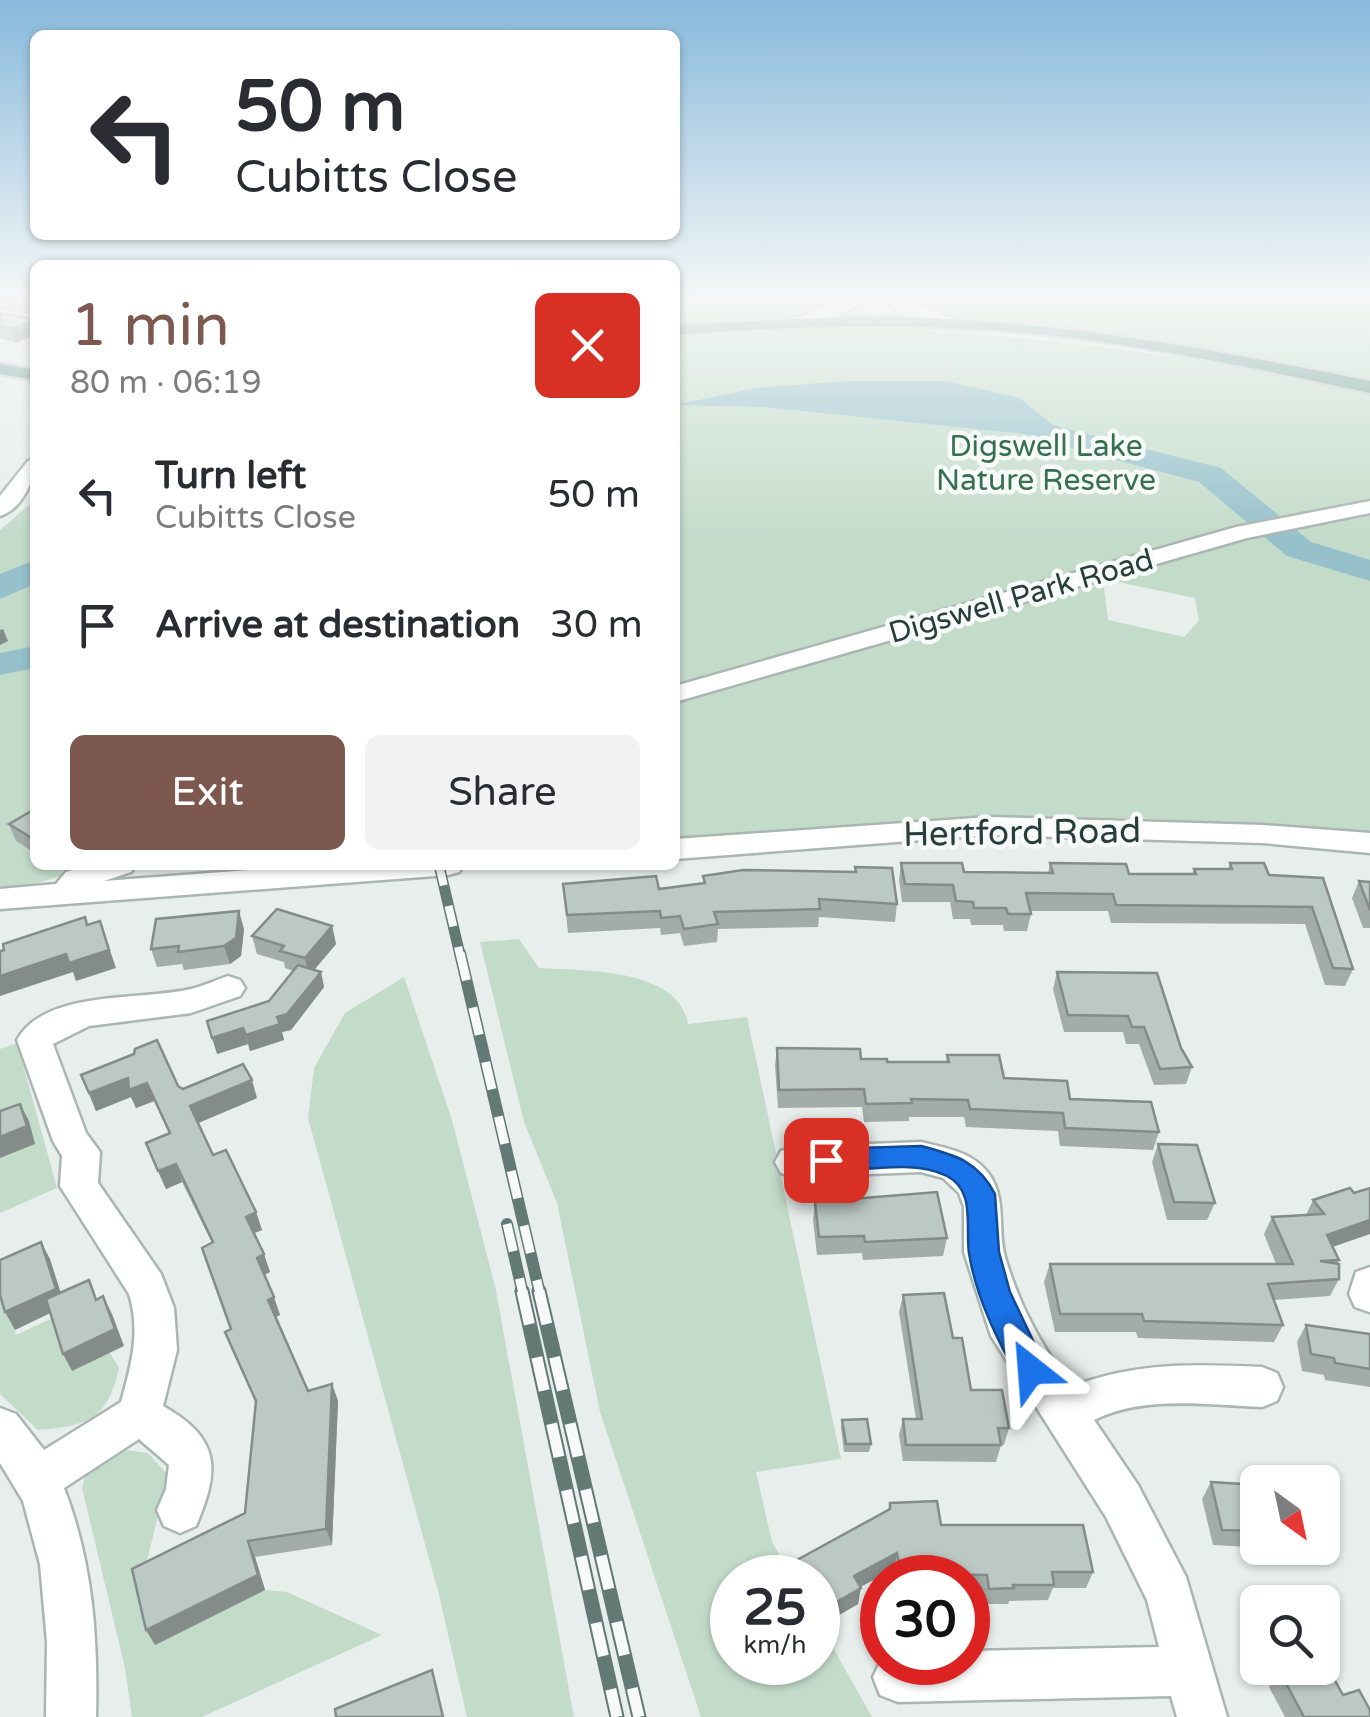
<!DOCTYPE html>
<meta charset="utf-8">
<style>
:root{--surface:#fff;--page:#f2f2f3;--text:#2b2b33;--muted:#7c7c81;--accent:#7d584e}
body{margin:0;font-family:"Varela Round",sans-serif;background:var(--page);color:var(--text);height:100vh;display:flex;flex-direction:column;font-size:38px;white-space:nowrap}
*{box-sizing:border-box;margin:0}
p{font-size:32px;color:var(--muted)}
.icon{flex:none;width:55px;height:55px;fill:none;stroke:currentColor;stroke-width:2;stroke-linecap:round;stroke-linejoin:round}
.map{position:relative;flex:1;overflow:hidden}
.drawer{position:absolute;left:30px;top:260px;width:650px;height:610px;display:flex;flex-direction:column;background:var(--surface);border-radius:15px;box-shadow:0 2px 8px #0004}
.drawer>*{flex:none}
.hud{position:absolute;left:30px;top:30px;width:650px;height:210px;border-radius:15px;box-shadow:0 2px 8px #0004;background:#fff;color:var(--text);overflow:hidden}
.needle{width:65px;rotate:147deg}
.controls{position:absolute;left:1240px;top:1465px;display:grid;gap:20px}
.controls a{display:grid;place-items:center;width:100px;height:100px;border-radius:15px;background:var(--surface);box-shadow:0 2px 8px #0004;font-size:50px}
.speed{position:absolute;left:710px;top:1555px;display:flex;gap:20px;font-size:50px;font-weight:700;text-align:center}
.speed>*{display:grid;place-content:center;width:130px;height:130px;border-radius:50%;background:var(--surface);box-shadow:0 2px 8px #0004;line-height:1}
.speed small{font-size:25px;font-weight:400}
.speed .limit{border:15px solid #d22;background:#fff;color:#111}
.pin{position:absolute;display:grid;place-items:center;width:85px;height:85px;color:#fff;margin:-42px;border-radius:20px;box-shadow:0 5px 15px #0006}
.me{position:absolute;width:110px;margin:-55px;rotate:332deg;stroke-linejoin:round;filter:drop-shadow(0 0 8px #0008)}
.turn{display:flex;align-items:center;gap:35px;height:210px;padding:0 40px;font-size:45px}
.turn .icon{width:130px;height:130px;stroke-width:2.5}
.turn b{display:block;font-size:70px;line-height:85px}
.round{display:grid;place-items:center;flex:none;width:105px;height:105px;border-radius:15px;background:var(--page)}
.headline{display:flex;align-items:center;justify-content:space-between;height:170px;padding:0 40px}
h1{font-size:60px;font-weight:600;line-height:75px;color:var(--accent)}
.button{display:flex;gap:20px;margin-top:auto;padding:20px 40px}
.button a{flex:1;height:115px;border-radius:15px;background:var(--accent);color:#fff;font-size:40px;font-weight:600;line-height:115px;text-align:center}
.button a+a{background:var(--page);color:var(--text)}
ul{padding:0;list-style:none}
li{display:flex;align-items:center;gap:30px;height:130px;padding:0 40px}
li div{flex:1}
li b{display:block;font-size:38px}
li em{font-style:normal}
.map>svg:first-child{display:block}
.green{fill:#c3dcca;fill-rule:evenodd}
.water{fill:#96c1cb}
.lines{fill:none;stroke-linecap:round;stroke-linejoin:round}
.river{fill:#96c1cb;fill-rule:evenodd}
.minor-casing{stroke:#aab6b2;stroke-width:5}
.major-casing{stroke:#c3c9c8;stroke-width:5}
.minor{fill:#fff;fill-rule:evenodd}
.major{fill:#719e94;fill-rule:evenodd}
.rail-far2-casing{stroke:#627974;stroke-width:11}
.rail-far1-casing{stroke:#627974;stroke-width:12}
.rail-casing{stroke:#627974;stroke-width:15}
.rail-far2{stroke:#f7faf9;stroke-width:8;stroke-dasharray:21;stroke-linecap:butt}
.rail-far1{stroke:#f7faf9;stroke-width:9;stroke-dasharray:28;stroke-linecap:butt}
.rail{stroke:#f7faf9;stroke-width:11;stroke-dasharray:34;stroke-linecap:butt}
.wall{fill:#a2aca9}
.shaded-wall{fill:#848c89}
.building{fill:#bcc8c4;stroke:#848c89;stroke-width:2.5}
.route{fill:#1a73e8;stroke:#114b97;stroke-width:2.5}
.labels{text-anchor:middle;stroke-width:9;stroke-linejoin:round;paint-order:stroke}
.far-park-label{font-size:30px;fill:#36704f;stroke:#f7faf9}
.far-street-label{font-size:30px;fill:#273e39;stroke:#f7faf9}
.street-label{font-size:35px;fill:#273e39;stroke:#f7faf9}
</style>
<div class="map">
<svg width="1370" height="1717" viewBox="0 0 1370 1717">
<rect width="100%" height="100%" fill="#e7eeeb"/>
<g class="green">
<polygon points="675,297 854,297 802,319 675,327"/>
<polygon points="893,297 1370,297 1370,385 1215,355 974,323"/>
<path d="M 832,327 C 1015,330 1191,356 1370,390 L 1370,503 L 1187,542 L 675,688 L 675,332 Z"/>
<polygon points="35,500 35,865 99,865 0,894 0,530"/>
<path d="M 1370,513 L 1370,835 L 1135,818 L 982,819 L 675,839 L 675,701 L 1239,540 ZM 1103,579 L 1195,598 L 1199,621 L 1184,637 L 1108,620 Z"/>
<path d="M 519,939 L 539,968 C 582,971 679,967 688,1024 L 747,1017 L 841,1459 L 756,1472 L 772,1542 L 792,1577 L 732,1578 L 732,1662 L 818,1662 L 818,1621 L 872,1717 L 701,1717 L 600,1412 L 557,1203 L 524,1122 L 480,942 Z"/>
<polygon points="404,977 452,1120 495,1286 574,1717 467,1717 439,1595 308,1118 314,1068 345,1013"/>
<polygon points="17,1043 57,1188 0,1213 0,1049"/>
<path d="M 0,1282 L 16,1335 L 59,1315 L 110,1353 L 119,1368 C 108,1419 88,1426 38,1430 L 0,1394 Z"/>
<polygon points="118,1449 148,1453 168,1475 141,1585 155,1644 265,1590 287,1592 382,1635 202,1717 132,1717 125,1668 82,1488 87,1469"/>
</g>
<polygon class="water" points="847,381 945,381 1020,398 1051,424 1109,451 1025,434 764,407 675,405 756,388"/>
<g class="lines">
<g class="river">
<polygon points="1052,425 1221,468 1311,542 1370,560 1370,581 1287,556 1199,482 1042,440 1037,434 1042,428"/>
<polygon points="35,560 35,584 0,599 0,574"/>
<polygon points="35,646 35,668 0,675 0,653"/>
</g>
<g class="minor-casing">
<g id="minor">
<path d="M 847,297 L 867,297 C 852,311 804,334 787,322 Z"/>
<polygon points="877,297 897,297 966,324 957,329 905,315"/>
<path d="M 35,459 C 35,480 22,509 0,516 L 0,496 L 28,461 Z"/>
<polygon points="1370,501 1370,513 1247,538 675,702 675,686 1236,527"/>
<polygon points="989,817 1263,825 1370,833 1370,853 1263,843 989,835 675,859 675,839"/>
<polygon points="87,865 135,865 131,872 104,881 315,865 463,865 459,872 448,875 0,909 0,889 56,884 66,872"/>
<path d="M 228,976 L 240,980 L 245,988 L 240,996 L 191,1013 L 89,1026 L 53,1044 L 86,1133 L 100,1152 L 98,1183 L 161,1274 L 174,1308 L 177,1350 L 163,1406 C 221,1439 220,1469 196,1526 L 180,1533 L 164,1526 L 157,1510 L 166,1489 L 169,1465 L 139,1439 L 64,1488 C 93,1563 98,1638 96,1717 L 46,1717 L 47,1642 L 40,1564 L 23,1501 L 0,1463 L 0,1408 L 16,1414 L 44,1450 L 121,1402 C 131,1366 141,1331 129,1294 L 60,1186 L 62,1156 L 53,1141 L 17,1040 C 45,989 142,1001 191,989 C 204,986 216,980 228,976 Z"/>
<path d="M 921,1142 C 946,1148 973,1152 989,1174 C 1007,1200 997,1229 1005,1257 C 1021,1310 1040,1342 1071,1387 C 1135,1362 1195,1364 1262,1367 L 1277,1373 L 1283,1387 L 1277,1401 L 1262,1407 C 1208,1405 1144,1395 1094,1420 L 1138,1485 L 1186,1577 L 1227,1717 L 1177,1717 L 1171,1696 L 898,1702 L 880,1695 L 873,1677 L 882,1658 L 882,1662 L 968,1662 L 968,1651 L 1159,1647 L 1147,1600 L 1106,1517 L 991,1336 L 964,1252 L 964,1207 L 959,1193 L 943,1178 L 921,1172 L 794,1177 L 781,1173 L 775,1162 L 781,1151 L 794,1147 Z"/>
<polygon points="1370,1267 1370,1312 1369,1312 1355,1307 1349,1294 1356,1272"/>
</g>
</g>
<g class="major-casing">
<g id="major">
<path d="M 861,316 C 1035,317 1201,347 1370,381 L 1370,393 C 1263,370 1156,347 1048,335 C 924,322 799,325 675,335 L 675,325 Z"/>
<polygon points="0,364 35,370 35,380 0,374"/>
</g>
</g>
<use href="#minor" class="minor"/>
<use href="#major" class="major"/>
<g class="rail-far2-casing">
<polyline id="rail-far2" points="439,865 460,955"/>
</g>
<g class="rail-far1-casing">
<g id="rail-far1">
<polyline points="460,953 540,1294"/>
<polyline points="507,1224 523,1294"/>
</g>
</g>
<g class="rail-casing">
<g id="rail">
<polyline points="522,1291 617,1717"/>
<polyline points="539,1291 639,1717"/>
</g>
</g>
<use href="#rail-far2" class="rail-far2"/>
<use href="#rail-far1" class="rail-far1"/>
<use href="#rail" class="rail"/>
</g>
<g class="wall">
<polygon points="0,297 35,297 35,335 16,343 0,338 0,313 33,319 33,315 0,309"/>
<polygon points="35,809 35,853 16,841 9,824"/>
<polygon points="901,863 964,872 1048,873 1050,863 1129,874 1192,874 1194,869 1228,869 1230,863 1269,875 1323,878 1353,969 1345,986 1325,985 1305,924 1111,923 1108,911 1030,911 1031,914 1027,931 1004,931 1003,925 971,925 970,919 953,919 950,902 902,902 899,880"/>
<polygon points="855,867 897,904 895,922 819,917 818,927 718,929 717,942 684,946 680,933 661,935 660,928 568,933 563,884 659,889 703,884 703,876 855,872"/>
<polygon points="1370,880 1370,928 1363,928 1352,898 1359,881 1369,882"/>
<polygon points="332,926 336,944 314,970 321,972 324,987 291,1030 282,1032 284,1040 250,1051 248,1044 217,1054 269,1001 293,971 285,968 284,962 257,954 252,936"/>
<polygon points="244,929 241,956 230,964 184,970 182,964 157,967 151,949"/>
<polygon points="1057,972 1181,1048 1192,1067 1186,1084 1154,1085 1139,1044 1126,1044 1123,1032 1064,1032 1053,989"/>
<polygon points="777,1048 887,1062 946,1062 947,1055 1004,1078 1070,1099 1159,1132 1153,1150 1060,1146 1058,1131 966,1127 964,1117 909,1117 909,1121 864,1122 862,1107 778,1108 775,1066"/>
<polygon points="81,1075 178,1086 183,1089 257,1098 198,1123 213,1155 256,1212 262,1230 254,1233 270,1272 264,1275 280,1315 275,1317 308,1391 332,1384 338,1401 332,1545 255,1557 265,1590 155,1645 245,1513 256,1402 225,1332 231,1329 212,1243 182,1182 166,1189 146,1143 169,1133 154,1101 136,1108 131,1097 96,1111"/>
<polygon points="1158,1144 1215,1203 1207,1220 1167,1220 1152,1162"/>
<polygon points="1350,1188 1333,1247 1339,1260 1337,1264 1339,1279 1330,1296 1274,1300 1283,1325 1274,1342 1138,1338 1136,1332 1055,1332 1044,1282 1050,1264 1276,1264 1264,1234 1272,1217 1306,1215 1313,1200"/>
<polygon points="815,1202 947,1238 943,1256 863,1260 862,1253 817,1255 813,1220"/>
<polygon points="903,1295 953,1338 971,1390 1009,1428 1004,1445 1001,1445 996,1462 903,1461 899,1435 903,1419 916,1419 899,1312"/>
<polygon points="1306,1325 1370,1334 1370,1387 1325,1380 1324,1375 1302,1371 1297,1342"/>
<polygon points="842,1420 871,1444 869,1452 844,1452 841,1428"/>
<polygon points="1211,1482 1258,1485 1258,1548 1306,1548 1304,1550 1213,1545 1202,1499"/>
<polygon points="890,1503 941,1525 1093,1572 1086,1588 1053,1588 1048,1600 1009,1601 1008,1604 984,1604 981,1590 968,1590 968,1578 895,1578 894,1569 860,1587 858,1604 822,1625 818,1617 818,1578 796,1578 797,1560 888,1510"/>
<polygon points="1280,1672 1343,1695 1370,1717 1285,1717 1269,1687"/>
</g>
<g class="shaded-wall">
<polygon points="35,320 35,335 16,343 12,329"/>
<polygon points="3,629 8,641 0,645 0,630"/>
<polygon points="239,911 244,929 241,956 230,964 224,946"/>
<polygon points="100,921 116,968 76,981 73,972 0,996 0,976"/>
<polygon points="332,926 336,944 309,976 305,958"/>
<polygon points="321,972 324,987 291,1030 282,1032 284,1040 250,1051 246,1035 277,1017"/>
<polygon points="243,1028 248,1044 217,1054 212,1038"/>
<polygon points="128,1078 147,1083 154,1101 136,1108 131,1097 96,1111 89,1093"/>
<polygon points="252,1080 257,1098 196,1124 190,1106"/>
<polygon points="20,1104 29,1121 35,1144 0,1158 0,1137"/>
<polygon points="176,1164 182,1182 166,1189 158,1171"/>
<polygon points="256,1212 262,1230 252,1234 246,1217"/>
<polygon points="1370,1220 1370,1234 1318,1252 1327,1235"/>
<polygon points="41,1242 50,1259 65,1306 15,1330 5,1312"/>
<polygon points="264,1254 270,1272 263,1275 257,1258"/>
<polygon points="103,1296 112,1314 124,1346 72,1371 63,1354"/>
<polygon points="274,1297 280,1315 274,1318 268,1300"/>
<polygon points="332,1384 338,1401 332,1545 326,1529"/>
<polygon points="248,1541 255,1557 265,1590 155,1645 146,1630"/>
<polygon points="897,1553 894,1569 851,1592 854,1576"/>
<polygon points="861,1588 858,1604 822,1625 824,1609"/>
</g>
<g class="building">
<polygon points="3,297 35,297 35,320 12,329 0,326 0,313 33,319 32,302"/>
<polygon points="35,809 35,840 9,824"/>
<polygon points="901,863 962,863 964,872 1053,873 1050,863 1126,864 1129,874 1196,874 1194,869 1232,869 1230,863 1264,863 1269,875 1323,878 1353,969 1333,968 1312,907 1116,905 1113,894 1026,893 1031,914 1008,914 1006,908 974,908 973,902 956,901 953,885 905,884"/>
<polygon points="855,867 892,868 897,904 819,899 820,909 714,912 718,924 684,929 680,916 661,918 660,911 567,915 563,884 656,876 659,889 705,883 703,876 743,870 856,872"/>
<polygon points="1359,881 1370,882 1370,910"/>
<polygon points="277,909 332,926 305,958 280,951 284,946 252,936"/>
<polygon points="239,911 236,938 224,946 178,952 179,946 151,949 156,919"/>
<polygon points="85,917 87,925 100,921 109,950 69,963 66,954 0,976 0,951 4,950 3,944"/>
<polygon points="298,965 321,972 287,1014 277,1017 280,1024 246,1035 243,1028 212,1038 207,1021 269,1001"/>
<polygon points="1057,972 1157,973 1181,1048 1192,1067 1160,1069 1144,1027 1132,1027 1128,1016 1068,1015"/>
<polygon points="157,1040 178,1086 183,1089 243,1064 252,1080 190,1106 213,1155 226,1150 256,1212 246,1217 264,1254 257,1258 274,1297 268,1300 308,1391 332,1384 326,1529 248,1541 258,1575 146,1630 132,1569 245,1513 256,1401 225,1332 231,1329 202,1248 213,1242 176,1164 158,1171 146,1143 170,1133 147,1083 129,1090 128,1078 89,1093 81,1075 134,1054 135,1049"/>
<polygon points="777,1048 860,1049 861,1059 887,1059 887,1062 949,1062 947,1055 999,1055 1004,1078 1067,1081 1070,1099 1151,1102 1159,1132 1065,1128 1063,1113 970,1109 968,1100 911,1099 912,1103 866,1104 864,1089 779,1090"/>
<polygon points="20,1104 27,1126 0,1137 0,1111"/>
<polygon points="1158,1144 1197,1145 1215,1203 1174,1202"/>
<polygon points="1350,1188 1354,1193 1370,1188 1370,1220 1327,1235 1339,1260 1320,1261 1339,1264 1339,1279 1268,1284 1283,1325 1144,1321 1142,1314 1060,1314 1050,1264 1293,1264 1272,1217 1324,1214 1313,1200"/>
<polygon points="937,1192 947,1238 865,1242 864,1236 819,1237 815,1202"/>
<polygon points="41,1242 56,1289 5,1312 0,1295 0,1260"/>
<polygon points="89,1280 96,1300 103,1296 115,1329 63,1354 46,1299"/>
<polygon points="944,1293 953,1338 962,1338 971,1390 1002,1390 1009,1428 998,1428 1001,1445 906,1445 903,1419 922,1419 903,1295"/>
<polygon points="1306,1325 1370,1334 1370,1369 1335,1363 1334,1358 1311,1354"/>
<polygon points="867,1419 871,1444 846,1444 842,1420"/>
<polygon points="1211,1482 1258,1485 1258,1531 1222,1530"/>
<polygon points="937,1501 941,1525 1083,1525 1093,1572 1052,1572 1054,1585 1013,1585 1014,1588 989,1589 987,1575 901,1574 897,1553 854,1576 861,1588 824,1609 818,1598 818,1578 806,1578 797,1560 890,1509 890,1503"/>
<polygon points="1323,1659 1343,1695 1359,1690 1370,1710 1370,1717 1304,1717 1280,1672 1296,1668 1322,1668"/>
<polygon points="432,1670 443,1717 336,1717 335,1709"/>
</g>
<linearGradient id="sky" x2="0" y2="1"><stop stop-color="#87b9dc"/><stop offset="0.55" stop-color="#f4f7f6"/><stop offset="1" stop-color="#f4f7f6" stop-opacity="0"/></linearGradient>
<rect width="1370" height="537" fill="url(#sky)"/>
<path class="route" d="M 921,1146 C 955,1155 978,1161 995,1194 L 999,1252 L 1010,1292 L 1047,1370 L 1043,1381 L 1031,1385 L 1020,1381 C 998,1341 976,1298 969,1253 C 965,1227 976,1191 947,1176 C 914,1159 862,1171 826,1172 L 816,1169 L 812,1160 L 816,1152 L 826,1149 Z"/>
<g class="labels">
<g class="far-park-label">
<text x="1046" y="456">Digswell Lake<tspan x="1046" dy="34">Nature Reserve</tspan></text>
</g>
<g class="far-street-label">
<text transform="translate(1021 596) rotate(-16)" y="10">Digswell Park Road</text>
</g>
<g class="street-label">
<text transform="translate(1022 832) rotate(-1)" y="12">Hertford Road</text>
</g>
</g>
</svg>
<div class="controls">
<a><svg class="needle" viewBox="-14 -14 28 28"><path d="M0-13l5 13h-10z" fill="#e53935"/><path d="M0 13l5-13h-10z" fill="#7c7c81"/></svg></a>
<a><svg class="icon" aria-label="search" viewBox="0 0 24 24"><circle cx="10" cy="10" r="6"/><path d="M15 15l6 6"/></svg></a>
</div>
<div class="speed"><div>25<small>km/h</small></div><div class="limit">30</div></div>
<div class="pin" style="left:826px;top:1160px;background:#d93025"><svg class="icon" aria-label="arrive" viewBox="0 0 24 24"><path d="M6 21V4h12l-3 4 3 4H6"/></svg></div>
<svg class="me" style="left:1031px;top:1370px" viewBox="-20 -20 40 40"><path d="M0-17L14 15 0 8-14 15z" fill="#1a73e8" stroke="#fff" stroke-width="4"/></svg>
<div class="hud">
<div class="turn"><svg class="icon" aria-label="left" viewBox="0 0 24 24"><path d="M17 20v-9H6M10 6l-5 5 5 5"/></svg><div><b>50 m</b>Cubitts Close</div></div>
</div>
<section class="drawer">
<div class="headline"><div><h1>1 min</h1><p>80 m · 06:19</p></div><a class="round" style="background:#d93025;color:#fff"><svg class="icon" aria-label="close" viewBox="0 0 24 24"><path d="M6 6l12 12M18 6L6 18"/></svg></a></div>
<ul>
<li><svg class="icon" aria-label="left" viewBox="0 0 24 24"><path d="M17 20v-9H6M10 6l-5 5 5 5"/></svg><div><b>Turn left</b><p>Cubitts Close</p></div><em>50 m</em></li>
<li><svg class="icon" aria-label="arrive" viewBox="0 0 24 24"><path d="M6 21V4h12l-3 4 3 4H6"/></svg><div><b>Arrive at destination</b></div><em>30 m</em></li>
</ul>
<div class="button"><a>Exit</a><a>Share</a></div>
</section>
</div>
